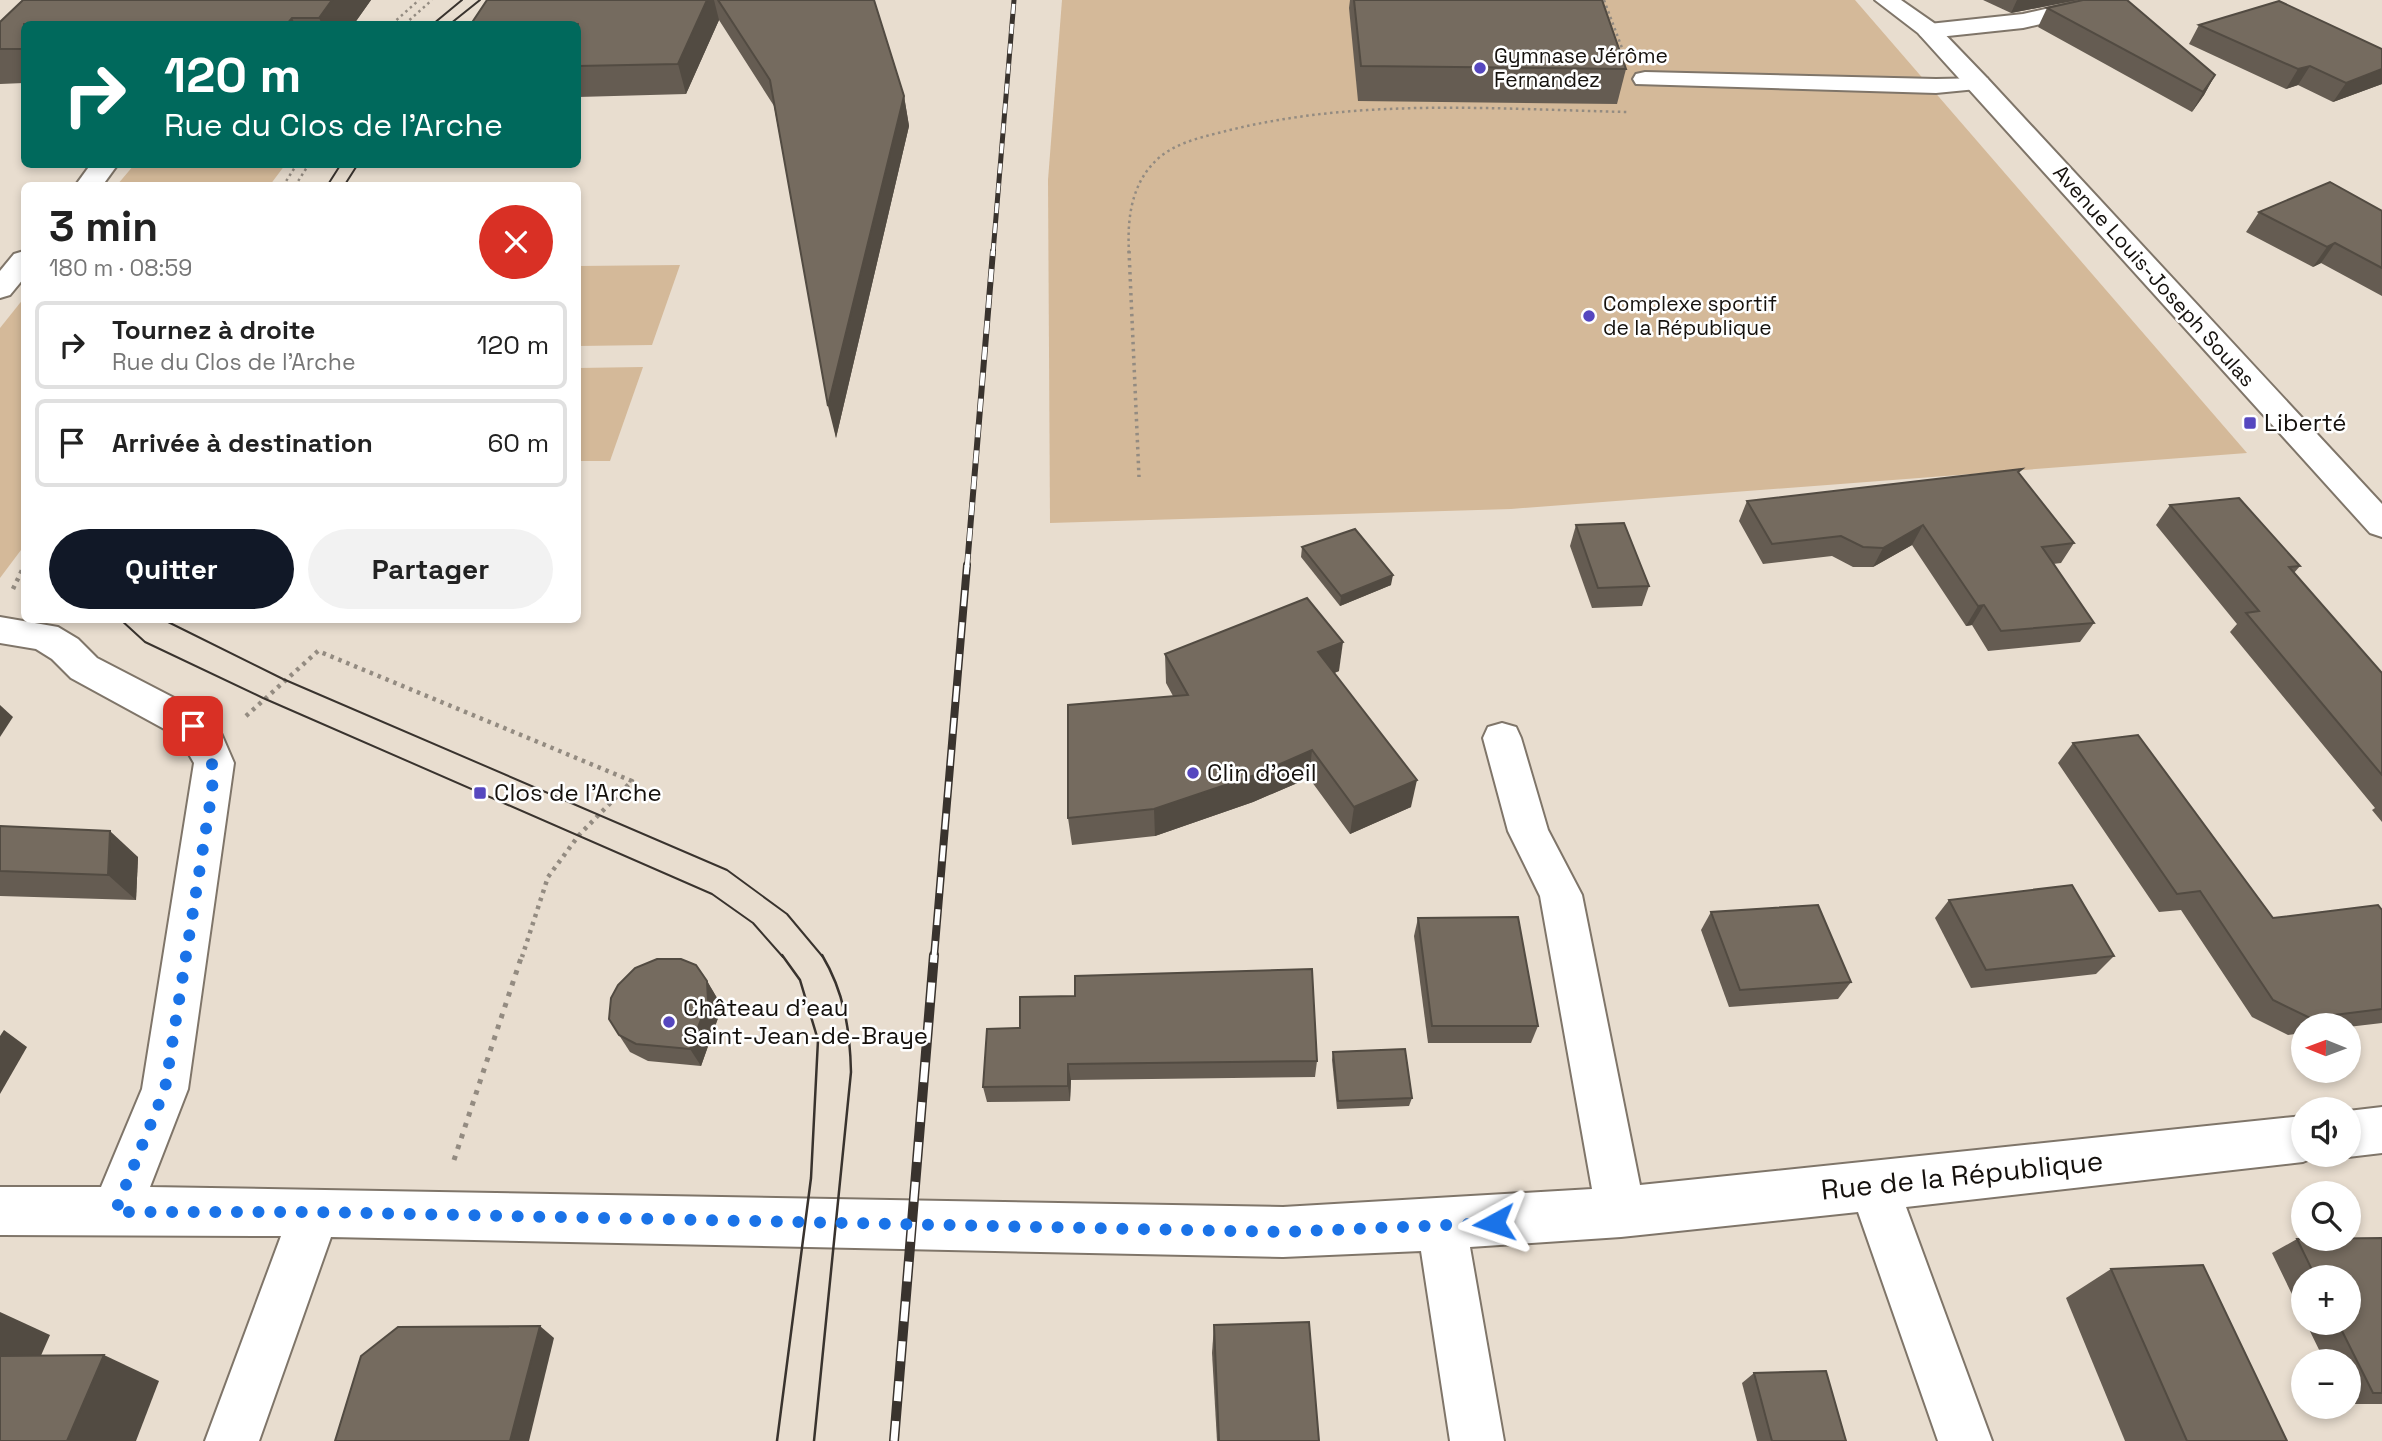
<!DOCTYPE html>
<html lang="fr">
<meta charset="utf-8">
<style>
:root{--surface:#fff;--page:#f2f2f2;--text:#222;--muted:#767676;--line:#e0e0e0;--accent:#111827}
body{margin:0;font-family:"Space Grotesk",sans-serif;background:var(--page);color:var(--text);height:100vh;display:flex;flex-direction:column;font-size:26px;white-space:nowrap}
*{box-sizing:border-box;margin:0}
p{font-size:23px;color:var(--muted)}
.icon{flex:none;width:38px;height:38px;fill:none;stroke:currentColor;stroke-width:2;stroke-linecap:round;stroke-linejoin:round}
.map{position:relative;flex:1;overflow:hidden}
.drawer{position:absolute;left:21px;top:182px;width:560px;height:441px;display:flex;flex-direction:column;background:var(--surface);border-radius:10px;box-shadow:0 4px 10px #0003}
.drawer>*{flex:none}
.banner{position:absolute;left:21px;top:21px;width:560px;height:147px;border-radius:10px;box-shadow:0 4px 10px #0003;background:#00695c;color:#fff;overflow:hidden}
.needle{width:46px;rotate:271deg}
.tools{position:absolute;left:2291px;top:1013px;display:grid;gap:14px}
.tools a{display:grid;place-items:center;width:70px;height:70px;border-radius:50%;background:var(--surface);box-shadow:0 4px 10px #0003;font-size:35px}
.pin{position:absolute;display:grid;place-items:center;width:60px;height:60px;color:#fff;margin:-30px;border-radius:14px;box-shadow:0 4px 10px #0006}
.me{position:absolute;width:77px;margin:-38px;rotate:265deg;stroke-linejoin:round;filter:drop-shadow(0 0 5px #0008)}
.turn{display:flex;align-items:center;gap:24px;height:147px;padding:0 28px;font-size:32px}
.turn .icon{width:91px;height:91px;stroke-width:2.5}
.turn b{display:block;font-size:49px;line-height:60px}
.round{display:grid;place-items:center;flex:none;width:74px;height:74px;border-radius:37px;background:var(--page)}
.overview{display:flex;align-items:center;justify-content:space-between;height:119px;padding:0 28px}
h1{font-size:42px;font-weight:700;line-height:52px}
.action{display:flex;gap:14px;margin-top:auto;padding:14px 28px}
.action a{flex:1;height:80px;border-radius:42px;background:var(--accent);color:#fff;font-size:28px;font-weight:700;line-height:80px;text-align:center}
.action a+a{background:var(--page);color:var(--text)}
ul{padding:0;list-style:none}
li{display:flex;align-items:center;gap:21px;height:88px;margin:0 14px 10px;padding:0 14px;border:4px solid var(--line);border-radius:10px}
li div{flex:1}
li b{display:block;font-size:26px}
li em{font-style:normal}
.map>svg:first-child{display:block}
.green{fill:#d4b999}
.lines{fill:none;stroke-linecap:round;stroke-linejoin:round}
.minor-casing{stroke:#7f7569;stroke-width:4}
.major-casing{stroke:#7f7569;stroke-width:4}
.path-far3{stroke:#938b81;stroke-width:2.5;stroke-dasharray:2.5 3.5;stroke-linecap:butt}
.path-far2{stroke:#938b81;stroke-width:3.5;stroke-dasharray:2.5 4.5;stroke-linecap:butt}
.path-far1{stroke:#938b81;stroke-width:4.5;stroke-dasharray:3.5 5;stroke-linecap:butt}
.path{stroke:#938b81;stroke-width:5;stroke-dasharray:4.5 7;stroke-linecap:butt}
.minor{fill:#fff;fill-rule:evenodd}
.major{fill:#fff;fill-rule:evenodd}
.tram-far1{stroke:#39332e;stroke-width:2}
.tram{stroke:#39332e;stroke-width:2.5}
.rail-far3-casing{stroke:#39332e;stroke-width:5}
.rail-far2-casing{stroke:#39332e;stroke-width:6}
.rail-far1-casing{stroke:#39332e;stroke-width:8}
.rail-casing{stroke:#39332e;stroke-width:10}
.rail-far3{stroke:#fff;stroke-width:3.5;stroke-dasharray:10;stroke-linecap:butt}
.rail-far2{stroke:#fff;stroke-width:4.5;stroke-dasharray:13;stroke-linecap:butt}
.rail-far1{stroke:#fff;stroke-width:5;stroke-dasharray:16;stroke-linecap:butt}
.rail{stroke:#fff;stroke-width:7;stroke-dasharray:20;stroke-linecap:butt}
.wall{fill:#655c52}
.shaded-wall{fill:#524b42}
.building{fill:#756b5f;stroke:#524b42;stroke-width:2}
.route{stroke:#1a73e8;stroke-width:12;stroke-dasharray:0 21.6}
.poi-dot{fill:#5647bf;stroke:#fff;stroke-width:2.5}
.labels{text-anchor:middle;stroke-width:5;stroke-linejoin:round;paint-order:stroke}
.far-poi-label{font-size:21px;fill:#15110d;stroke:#fff;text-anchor:start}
.far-street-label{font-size:21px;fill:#15110d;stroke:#fff}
.poi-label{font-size:24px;fill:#15110d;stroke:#fff;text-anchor:start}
.near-street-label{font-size:28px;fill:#15110d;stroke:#fff}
</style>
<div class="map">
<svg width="2382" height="1441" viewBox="0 0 2382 1441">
<rect width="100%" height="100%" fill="#e8ddcf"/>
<g class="green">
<polygon points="1062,0 1855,0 2247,453 1511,509 1050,523 1048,180"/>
<polygon points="134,165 134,164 285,165 270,185 117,185"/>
<polygon points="680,265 652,345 578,346 578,266"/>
<polygon points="24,298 24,546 0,578 0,328"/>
<polygon points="643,367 610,461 578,461 578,368"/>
</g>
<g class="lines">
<g class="minor-casing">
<g id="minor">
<polygon points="2085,0 2126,0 2123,5 2023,28 1929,38 1921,36 1917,31 1921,26 1929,24 2023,14"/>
<polygon points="1645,72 1936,79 1987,78 1990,83 1987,88 1936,93 1636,84 1633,79 1636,74"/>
<polygon points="91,164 118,164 102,186 75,186"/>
<polygon points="24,251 24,278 10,295 0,298 0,271 14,254"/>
<polygon points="0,617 58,627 78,639 97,658 207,715 221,733 234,763 188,1089 150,1187 1283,1207 1592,1189 1540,896 1508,831 1483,738 1488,727 1502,723 1516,727 1521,738 1548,830 1582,895 1640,1185 2303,1116 2303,1155 2320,1155 2303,1162 1906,1207 1992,1441 1938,1441 1858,1212 1621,1237 1470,1247 1504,1441 1450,1441 1421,1251 1283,1257 331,1237 259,1441 205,1441 281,1236 0,1235 0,1187 101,1187 142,1089 194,763 179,737 71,678 52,659 36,649 0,643"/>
<polygon points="2382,1107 2382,1153 2348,1157 2343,1155 2348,1155 2348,1111"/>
</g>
</g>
<g class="major-casing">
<polygon id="major" points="1875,0 1901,0 1934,23 1987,78 2382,504 2382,537 2370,533 1918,33"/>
</g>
<g class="path-far3">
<polyline points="1604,0 1622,48"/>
<polyline points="392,24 419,0"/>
<polyline points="405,24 432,0"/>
<polyline points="283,186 297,164"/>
<polyline points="295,186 309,164"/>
<path d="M 1129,253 C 1127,218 1131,181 1161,156 C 1180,141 1207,136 1230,130 C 1360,98 1494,109 1627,112"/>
</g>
<polyline class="path-far2" points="1129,251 1139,477"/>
<g class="path-far1">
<polyline points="13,589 24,566"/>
<polyline points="246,716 318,651 632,781 579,835 548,877 522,957"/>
</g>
<polyline class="path" points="454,1160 522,955"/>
<use href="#minor" class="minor"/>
<use href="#major" class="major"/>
<g class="tram-far1">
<polyline points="433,24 462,0"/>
<polyline points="450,24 480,0"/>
<polyline points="327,186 341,164"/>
<polyline points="344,186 358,164"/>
<polyline points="121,620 145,642 263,698 712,894 753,923 783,957"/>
<polyline points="164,620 283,679 727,870 787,914 823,957"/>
</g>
<g class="tram">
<polyline points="777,1441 811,1178 818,1040 800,980 782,955"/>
<path d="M 814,1441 L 851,1072 C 850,1029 844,992 822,955"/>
</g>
<g class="rail-far3-casing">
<polyline id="rail-far3" points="993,253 1014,0"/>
</g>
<g class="rail-far2-casing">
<polyline id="rail-far2" points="967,567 993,251"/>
</g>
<g class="rail-far1-casing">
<polyline id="rail-far1" points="934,957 967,565"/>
</g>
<g class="rail-casing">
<polyline id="rail" points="894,1441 934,955"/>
</g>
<use href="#rail-far3" class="rail-far3"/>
<use href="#rail-far2" class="rail-far2"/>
<use href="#rail-far1" class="rail-far1"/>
<use href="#rail" class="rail"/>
</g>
<g class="wall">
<polygon points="371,0 354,24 24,24 24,83 0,84 0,22"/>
<polygon points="487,0 874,0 904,96 909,126 836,438 774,106 719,20 686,94 578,97 578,24"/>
<polygon points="1350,0 1602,0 1626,69 1617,104 1358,101 1349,8"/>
<polygon points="1983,0 2078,0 2011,13"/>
<polygon points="2047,8 2215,75 2204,95 2192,112 2038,27"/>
<polygon points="2199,25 2382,49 2382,84 2333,102 2298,85 2286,89 2189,44"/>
<polygon points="2382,211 2382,296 2321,263 2313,267 2246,232 2259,212"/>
<polygon points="2019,474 2074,543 2061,563 2053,564 2094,623 2080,642 1988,651 1972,625 1966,626 1912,545 1873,567 1853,567 1832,556 1763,564 1739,521 1747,501"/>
<polygon points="2170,505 2300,566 2294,573 2382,673 2382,822 2372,810 2375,808 2230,632 2237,624 2156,525"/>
<polygon points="1576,525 1649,586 1642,606 1592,608 1570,546"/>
<polygon points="1302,547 1391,585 1340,606 1301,557"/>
<polygon points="1165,654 1339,671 1334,673 1411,807 1350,834 1309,778 1253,802 1155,836 1072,845 1068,818 1173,696 1166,683"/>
<polygon points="2073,743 2273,918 2382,910 2382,1023 2348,1027 2348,1026 2303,1026 2303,1033 2288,1035 2252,1017 2181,910 2159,912 2058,763"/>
<polygon points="0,826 138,857 136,900 0,896"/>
<polygon points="1949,900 2114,956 2096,974 1971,988 1935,918"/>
<polygon points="1711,912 1851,982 1838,999 1729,1007 1701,930"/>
<polygon points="1418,918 1538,1026 1531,1043 1428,1043 1414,936"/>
<polygon points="707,981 717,998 718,1018 701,1066 648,1061 630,1052 619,1035"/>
<polygon points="987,1029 1317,1061 1315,1077 1071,1080 1070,1101 987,1102 983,1087"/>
<polygon points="1333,1052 1412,1098 1409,1106 1337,1109 1332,1060"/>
<polygon points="2382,1238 2382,1404 2348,1404 2348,1362 2325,1362 2306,1323 2348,1323 2348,1278 2303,1278 2303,1317 2272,1253 2297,1239"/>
<polygon points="2111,1269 2287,1441 2125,1441 2066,1298"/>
<polygon points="1214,1325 1319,1441 1217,1441 1212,1353"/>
<polygon points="1754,1373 1846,1441 1757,1441 1742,1383"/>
</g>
<g class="shaded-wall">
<polygon points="332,0 371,0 354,24 322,24 319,18"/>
<polygon points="707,0 714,0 719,20 686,94 678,64"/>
<polygon points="2017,0 2078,0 2011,13"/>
<polygon points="292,18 295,24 287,24"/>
<polygon points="2310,66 2298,85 2286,89 2298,69"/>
<polygon points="2382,69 2382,84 2333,102 2346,83"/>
<polygon points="2215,75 2204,95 2192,112 2203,92"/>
<polygon points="904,96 909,126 836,438 828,406"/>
<polygon points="2335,243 2321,263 2313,267 2327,247"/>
<polygon points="1923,525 1912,545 1873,567 1883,548"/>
<polygon points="1393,575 1391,585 1340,606 1341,596"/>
<polygon points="1984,605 1972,625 1966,626 1978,606"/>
<polygon points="1343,642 1339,671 1315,681 1318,652"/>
<polygon points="0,705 13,717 0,737"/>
<polygon points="1312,750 1309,778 1253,802 1155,836 1154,809"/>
<polygon points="1417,780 1411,807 1350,834 1354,807"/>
<polygon points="110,831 138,857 136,900 108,875"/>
<polygon points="707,981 717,998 718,1018 701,1066 690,1049"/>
<polygon points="4,1030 27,1047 0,1094 0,1036"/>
<polygon points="1068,1064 1071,1080 1070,1101 1068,1086"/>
<polygon points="0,1312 50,1335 29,1383 0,1371"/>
<polygon points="540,1326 554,1338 529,1441 510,1441"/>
<polygon points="104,1355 159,1381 136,1441 67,1441"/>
</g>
<g class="building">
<polygon points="23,0 332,0 319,18 292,18 287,24 24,24 24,49 0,49 0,22"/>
<polygon points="487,0 707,0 678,64 578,66 578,24 471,24"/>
<polygon points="718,0 874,0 904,96 828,406 770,80"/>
<polygon points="1354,0 1602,0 1626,69 1361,66"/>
<polygon points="2083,0 2127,0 2215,75 2203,92 2047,8"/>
<polygon points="2279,1 2382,49 2382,69 2346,83 2310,66 2298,69 2199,25"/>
<polygon points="2330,182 2382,211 2382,268 2335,243 2327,247 2259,212"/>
<polygon points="2022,469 2018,472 2074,543 2042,547 2094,623 2001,631 1984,605 1978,606 1923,525 1883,548 1863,547 1841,536 1772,544 1747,501"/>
<polygon points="2239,498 2300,566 2289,567 2382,673 2382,775 2246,613 2259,611 2170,505"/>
<polygon points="1624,523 1649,586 1598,588 1576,525"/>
<polygon points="1355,529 1393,575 1341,596 1302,547"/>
<polygon points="1307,598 1343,642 1318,652 1417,780 1354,807 1312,750 1255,775 1154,809 1068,818 1068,705 1188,695 1165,654"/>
<polygon points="2138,735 2273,918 2378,905 2382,910 2382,1009 2310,1018 2273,1000 2200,891 2177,894 2073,743"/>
<polygon points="0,826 110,831 108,875 0,871"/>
<polygon points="2072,885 2114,956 1986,970 1949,900"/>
<polygon points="1818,905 1851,982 1740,990 1711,912"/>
<polygon points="1518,917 1538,1026 1432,1026 1418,918"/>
<polygon points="657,959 681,959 696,965 707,981 708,1001 690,1049 636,1044 619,1035 609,1019 611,998 618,985 635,968"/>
<polygon points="1312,969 1317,1061 1068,1064 1068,1086 983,1087 987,1029 1020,1028 1020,997 1075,996 1075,976"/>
<polygon points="1405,1049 1412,1098 1338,1101 1333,1052"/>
<polygon points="2382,1238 2382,1393 2373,1393 2338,1323 2348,1323 2348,1278 2316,1278 2297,1239"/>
<polygon points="2203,1265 2287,1441 2187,1441 2111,1269"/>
<polygon points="1309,1322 1319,1441 1219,1441 1214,1325"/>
<polygon points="540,1326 510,1441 335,1441 361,1356 398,1327"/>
<polygon points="104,1355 67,1441 0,1441 0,1356"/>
<polygon points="1826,1371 1846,1441 1772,1441 1754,1373"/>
</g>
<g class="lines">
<path class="route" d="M 193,726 C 212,751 214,760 212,791 L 165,1089 L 115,1212 L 315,1212 L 1283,1232 L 1494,1223"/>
</g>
<g class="poi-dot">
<circle cx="1480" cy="68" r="7"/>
<circle cx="1589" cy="316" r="7"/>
<rect x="2243" y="416" width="14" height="14" rx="3.5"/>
<circle cx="1193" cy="773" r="7"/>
<rect x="473" y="786" width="14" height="14" rx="3.5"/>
<circle cx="669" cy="1022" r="7"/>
</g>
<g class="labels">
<g class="far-poi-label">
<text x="1494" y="63">Gymnase Jérôme<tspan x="1494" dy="24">Fernandez</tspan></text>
<text x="1603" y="311">Complexe sportif<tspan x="1603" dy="24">de la République</tspan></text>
</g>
<g class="far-street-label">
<text transform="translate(2154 276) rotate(48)" y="7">Avenue Louis-Joseph Soulas</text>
</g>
<g class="poi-label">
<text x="2264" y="431">Liberté</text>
<text x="1207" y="781">Clin d'oeil</text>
<text x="494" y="801">Clos de l'Arche</text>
<text x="683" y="1016">Château d'eau<tspan x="683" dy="28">Saint-Jean-de-Braye</tspan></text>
</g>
<g class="near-street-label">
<text transform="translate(1962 1175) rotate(-6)" y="10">Rue de la République</text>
</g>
</g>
</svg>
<div class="tools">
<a><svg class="needle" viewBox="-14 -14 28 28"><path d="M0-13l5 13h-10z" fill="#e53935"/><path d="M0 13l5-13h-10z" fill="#767676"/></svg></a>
<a><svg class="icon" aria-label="sound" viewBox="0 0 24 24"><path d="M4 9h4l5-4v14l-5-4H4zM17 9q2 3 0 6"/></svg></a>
<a><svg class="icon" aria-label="search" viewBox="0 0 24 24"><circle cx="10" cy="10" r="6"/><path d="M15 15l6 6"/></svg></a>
<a>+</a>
<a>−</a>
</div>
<div class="pin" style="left:193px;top:726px;background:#d93025"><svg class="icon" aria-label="arrive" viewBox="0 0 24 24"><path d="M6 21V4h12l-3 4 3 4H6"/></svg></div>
<svg class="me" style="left:1494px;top:1223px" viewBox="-20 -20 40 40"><path d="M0-17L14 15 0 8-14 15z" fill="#1a73e8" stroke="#fff" stroke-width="4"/></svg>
<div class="banner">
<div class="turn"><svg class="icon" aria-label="right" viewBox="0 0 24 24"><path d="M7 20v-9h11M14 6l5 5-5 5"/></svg><div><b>120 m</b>Rue du Clos de l'Arche</div></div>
</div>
<section class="drawer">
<div class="overview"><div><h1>3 min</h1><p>180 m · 08:59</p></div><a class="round" style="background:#d93025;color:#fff"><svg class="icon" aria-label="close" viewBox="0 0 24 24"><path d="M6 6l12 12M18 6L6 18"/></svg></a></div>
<ul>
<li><svg class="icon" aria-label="right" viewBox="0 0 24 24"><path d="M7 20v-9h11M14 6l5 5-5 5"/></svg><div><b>Tournez à droite</b><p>Rue du Clos de l'Arche</p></div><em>120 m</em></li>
<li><svg class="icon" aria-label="arrive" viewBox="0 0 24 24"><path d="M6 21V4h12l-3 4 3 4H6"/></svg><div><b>Arrivée à destination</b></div><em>60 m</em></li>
</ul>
<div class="action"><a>Quitter</a><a>Partager</a></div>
</section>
</div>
